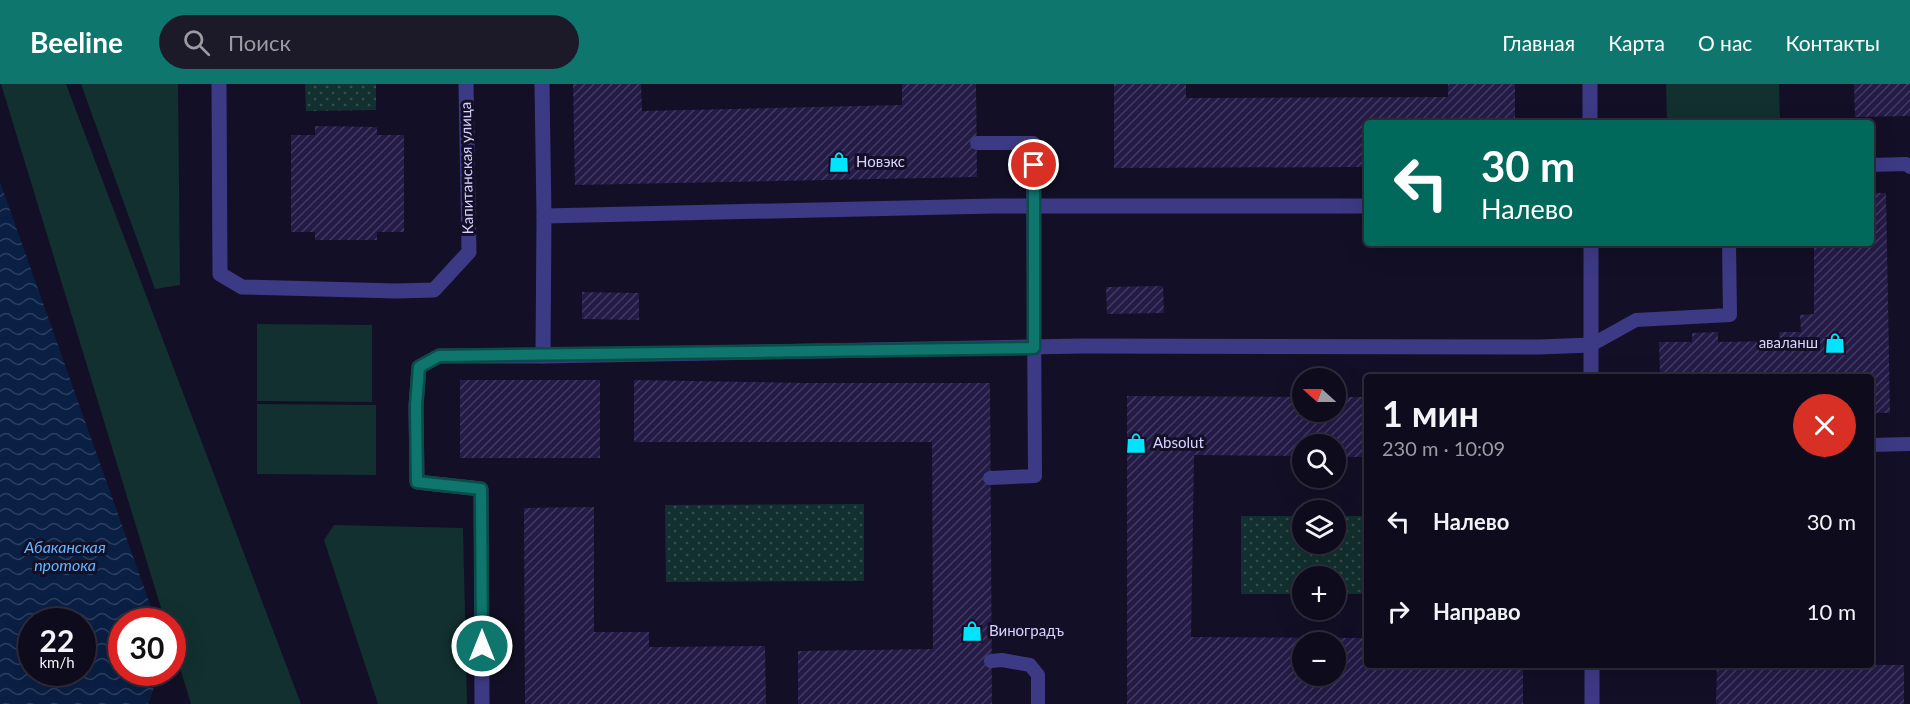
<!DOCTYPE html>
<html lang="ru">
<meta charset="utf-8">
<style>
:root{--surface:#0e0b1c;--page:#1c1929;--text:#f1f3f6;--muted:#9b9ba3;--line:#2e2b3b;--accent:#0f766e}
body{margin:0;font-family:Lato,sans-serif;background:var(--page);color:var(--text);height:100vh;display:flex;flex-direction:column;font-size:22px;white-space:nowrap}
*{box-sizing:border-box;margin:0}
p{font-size:20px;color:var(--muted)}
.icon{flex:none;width:33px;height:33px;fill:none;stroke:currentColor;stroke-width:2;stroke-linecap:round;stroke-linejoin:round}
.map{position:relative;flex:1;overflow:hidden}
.panel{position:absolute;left:1364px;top:290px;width:510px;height:294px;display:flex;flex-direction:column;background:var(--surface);border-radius:6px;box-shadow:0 6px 24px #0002,0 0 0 2px var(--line)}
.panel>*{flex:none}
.top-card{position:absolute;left:1364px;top:36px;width:510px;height:126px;border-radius:6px;box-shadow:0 6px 24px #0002,0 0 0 2px var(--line);background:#00695c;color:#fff;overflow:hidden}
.needle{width:39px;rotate:291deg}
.buttons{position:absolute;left:1292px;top:284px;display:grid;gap:12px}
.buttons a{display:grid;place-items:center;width:54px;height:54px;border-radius:50%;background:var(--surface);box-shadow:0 6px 24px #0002,0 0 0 2px var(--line);font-size:30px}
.speed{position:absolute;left:18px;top:524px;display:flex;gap:12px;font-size:30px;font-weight:700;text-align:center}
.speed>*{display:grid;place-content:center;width:78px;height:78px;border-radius:50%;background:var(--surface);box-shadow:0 6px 24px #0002,0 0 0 2px var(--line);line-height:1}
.speed small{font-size:15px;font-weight:400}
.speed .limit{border:9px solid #d22;background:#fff;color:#111}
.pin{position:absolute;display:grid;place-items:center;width:51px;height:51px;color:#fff;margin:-26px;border:3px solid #fff;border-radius:50%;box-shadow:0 2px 6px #0007}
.me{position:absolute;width:66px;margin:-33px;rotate:0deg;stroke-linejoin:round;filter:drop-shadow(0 0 4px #0008)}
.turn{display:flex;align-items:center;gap:21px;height:126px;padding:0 18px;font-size:27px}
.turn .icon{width:78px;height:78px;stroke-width:2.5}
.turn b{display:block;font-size:42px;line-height:51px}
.round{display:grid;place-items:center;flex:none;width:63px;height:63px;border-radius:32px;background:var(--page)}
.summary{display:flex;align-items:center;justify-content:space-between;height:102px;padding:0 18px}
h1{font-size:36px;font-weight:700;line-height:45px}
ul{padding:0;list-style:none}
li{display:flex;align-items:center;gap:18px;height:90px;padding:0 18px}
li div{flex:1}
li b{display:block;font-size:22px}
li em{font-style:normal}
header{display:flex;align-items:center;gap:36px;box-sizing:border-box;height:84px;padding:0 30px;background:var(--accent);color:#fff}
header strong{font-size:28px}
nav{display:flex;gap:33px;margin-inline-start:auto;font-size:21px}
.search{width:420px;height:54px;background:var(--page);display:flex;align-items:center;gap:15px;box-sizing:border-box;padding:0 21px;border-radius:33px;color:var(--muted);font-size:22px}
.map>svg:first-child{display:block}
.green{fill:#12302f}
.park{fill:url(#park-dots)}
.water{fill:url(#water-waves);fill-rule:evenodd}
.building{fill:url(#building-hatch);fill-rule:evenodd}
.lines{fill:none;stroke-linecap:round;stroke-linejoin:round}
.lane{stroke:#3d3a85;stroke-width:14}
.street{stroke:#3d3a85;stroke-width:15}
.route-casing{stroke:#0a4d48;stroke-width:15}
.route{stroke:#0f766e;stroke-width:10}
.labels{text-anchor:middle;stroke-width:6;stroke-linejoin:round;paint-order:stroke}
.poi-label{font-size:15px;fill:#d9d4ff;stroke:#130f26;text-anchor:start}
.street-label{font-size:15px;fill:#d9d4ff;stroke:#130f26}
.water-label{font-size:16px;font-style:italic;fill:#62b6ff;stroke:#130f26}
</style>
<header>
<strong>Beeline</strong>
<div class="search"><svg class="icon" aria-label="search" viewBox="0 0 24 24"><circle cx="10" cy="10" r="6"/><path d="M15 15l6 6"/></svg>Поиск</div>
<nav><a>Главная</a><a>Карта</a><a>О нас</a><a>Контакты</a></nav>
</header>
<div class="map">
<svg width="1910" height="620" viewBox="0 0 1910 620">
<defs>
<pattern id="park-dots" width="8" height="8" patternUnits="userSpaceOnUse" patternTransform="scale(1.5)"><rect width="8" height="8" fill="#12302f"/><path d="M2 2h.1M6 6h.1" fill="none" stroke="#344d4e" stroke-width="1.8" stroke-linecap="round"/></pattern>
<pattern id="water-waves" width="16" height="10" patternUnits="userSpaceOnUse" patternTransform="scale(1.5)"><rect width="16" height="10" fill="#0a1f44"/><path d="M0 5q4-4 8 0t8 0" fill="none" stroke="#2d3f60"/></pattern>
<pattern id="building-hatch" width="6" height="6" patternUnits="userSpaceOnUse" patternTransform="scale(1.5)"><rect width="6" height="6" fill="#241b47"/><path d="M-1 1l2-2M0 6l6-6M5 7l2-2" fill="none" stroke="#433b63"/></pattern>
</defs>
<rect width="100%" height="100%" fill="#130f26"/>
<g class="green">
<polygon points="1,0 66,0 301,620 191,620 173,561 172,537 165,537"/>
<polygon points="81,0 178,0 180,201 155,205"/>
<polygon points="1666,0 1779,0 1780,39 1667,39"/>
<polygon points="257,240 372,241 372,318 257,317"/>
<polygon points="257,320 376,321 376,391 257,390"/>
<polygon points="334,441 463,444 467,620 378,620 324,456"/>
</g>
<g class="park">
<polygon points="305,0 376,0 376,26 306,27"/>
<polygon points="864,420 864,497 666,498 665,421"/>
<polygon points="1241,432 1302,432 1302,459 1335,459 1335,432 1366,432 1366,510 1335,510 1335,492 1302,492 1302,510 1241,510"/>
</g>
<path class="water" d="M 0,98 L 156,537 L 122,537 L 122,588 L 160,588 L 148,620 L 0,620 ZM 32,537 L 82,537 L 82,588 L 32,588 Z"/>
<g class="building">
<polygon points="573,0 641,0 642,27 902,21 902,0 976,0 977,93 575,101"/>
<polygon points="1114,0 1186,0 1186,14 1448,13 1448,0 1515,0 1515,39 1366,39 1366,83 1114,84"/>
<polygon points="1854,0 1910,0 1910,32 1855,33"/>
<polygon points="315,42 377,43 377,51 404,51 404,148 377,148 377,156 315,156 315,148 291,148 291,51 315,51"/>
<polygon points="1870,109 1886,109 1890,329 1870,329 1870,292 1660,292 1659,258 1692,258 1692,249 1718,248 1718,258 1779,257 1779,248 1801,248 1800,231 1814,230 1814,159 1870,159"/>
<polygon points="1163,202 1164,229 1107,230 1106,203"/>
<polygon points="582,208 639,209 639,236 582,235"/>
<rect x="460" y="296" width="140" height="78"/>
<polygon points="634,296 808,299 990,299 992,620 798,620 798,567 933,565 932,358 634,358"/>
<path d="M 1127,312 L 1302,313 L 1302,327 L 1335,327 L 1335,313 L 1366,313 L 1366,373 L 1335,373 L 1335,360 L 1302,360 L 1302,372 L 1194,371 L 1191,553 L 1366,554 L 1366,580 L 1523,580 L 1523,620 L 1127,620 ZM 1302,558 L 1335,558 L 1335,591 L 1302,591 Z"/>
<polygon points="594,423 594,548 649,548 649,563 765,562 766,620 525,620 524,424"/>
<polygon points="1717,580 1904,581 1904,620 1716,620"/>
</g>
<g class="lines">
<g class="lane">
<polyline points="977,59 1033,59 1035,392 990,394"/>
<polyline points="1870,81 1906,80 1910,83"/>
<polyline points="1591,261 1636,236 1730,231 1729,159"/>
<polyline points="1870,361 1910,360"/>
<polyline points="991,577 1002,576 1030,581 1038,591 1038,620"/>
</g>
<g class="street">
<polyline points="219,0 220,190 242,203 397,207 434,206 469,168 466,0"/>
<polyline points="542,0 544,132 543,272"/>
<polyline points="1590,0 1590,39"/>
<polyline points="544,132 994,122 1366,122"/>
<polyline points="1591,292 1591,159"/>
<polyline points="1592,580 1592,620"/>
<polyline points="482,620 481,405 417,398 416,322 419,283 439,272 543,272 1083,262 1539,263 1591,261"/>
</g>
</g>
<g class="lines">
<g class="route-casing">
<polyline id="route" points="482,562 481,405 417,398 416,322 419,283 439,272 1034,264 1034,81"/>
</g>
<use href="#route" class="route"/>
</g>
<defs>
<g id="shop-bare" transform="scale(1.62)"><path d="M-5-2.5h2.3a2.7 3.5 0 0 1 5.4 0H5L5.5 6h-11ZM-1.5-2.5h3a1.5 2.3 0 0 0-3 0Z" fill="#00e5ff" stroke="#130f26" stroke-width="2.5" paint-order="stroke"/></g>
</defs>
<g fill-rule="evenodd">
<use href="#shop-bare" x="839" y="78"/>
<use href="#shop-bare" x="1835" y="259"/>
<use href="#shop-bare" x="1136" y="359"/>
<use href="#shop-bare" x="972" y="547"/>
</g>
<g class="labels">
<g class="poi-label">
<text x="856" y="83">Новэкс</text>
<text x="1818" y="264" text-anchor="end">аваланш</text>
<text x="1153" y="364">Absolut</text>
<text x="989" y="552">Виноградъ</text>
</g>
<g class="street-label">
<text transform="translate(467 84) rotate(-91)" y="5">Капитанская улица</text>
</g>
<g class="water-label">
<text x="65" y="469">Абаканская<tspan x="65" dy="18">протока</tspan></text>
</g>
</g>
</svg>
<div class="buttons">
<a><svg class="needle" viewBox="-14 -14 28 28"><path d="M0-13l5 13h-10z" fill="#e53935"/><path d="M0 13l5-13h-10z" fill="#9b9ba3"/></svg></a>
<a><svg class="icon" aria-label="search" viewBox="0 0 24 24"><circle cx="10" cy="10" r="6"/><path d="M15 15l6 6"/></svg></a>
<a><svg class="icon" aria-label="layers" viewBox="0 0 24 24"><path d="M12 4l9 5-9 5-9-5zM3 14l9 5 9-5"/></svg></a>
<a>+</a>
<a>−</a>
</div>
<div class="speed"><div>22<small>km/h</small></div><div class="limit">30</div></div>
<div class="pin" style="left:1034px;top:81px;background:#d93025"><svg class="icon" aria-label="arrive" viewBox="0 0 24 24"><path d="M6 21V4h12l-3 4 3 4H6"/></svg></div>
<svg class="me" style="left:482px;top:562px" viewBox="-20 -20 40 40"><circle r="17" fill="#0f766e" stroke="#fff" stroke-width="3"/><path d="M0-11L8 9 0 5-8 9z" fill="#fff"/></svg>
<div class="top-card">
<div class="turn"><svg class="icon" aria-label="left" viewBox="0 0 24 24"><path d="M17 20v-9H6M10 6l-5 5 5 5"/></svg><div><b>30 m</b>Налево</div></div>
</div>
<section class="panel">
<div class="summary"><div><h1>1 мин</h1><p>230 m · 10:09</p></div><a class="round" style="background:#d93025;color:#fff"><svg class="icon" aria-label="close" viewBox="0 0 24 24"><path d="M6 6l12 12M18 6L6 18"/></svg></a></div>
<ul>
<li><svg class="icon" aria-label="left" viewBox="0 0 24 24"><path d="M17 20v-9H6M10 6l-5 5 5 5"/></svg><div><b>Налево</b></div><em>30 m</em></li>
<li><svg class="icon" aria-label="right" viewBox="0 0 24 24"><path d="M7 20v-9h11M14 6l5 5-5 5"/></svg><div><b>Направо</b></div><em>10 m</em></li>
</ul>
</section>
</div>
